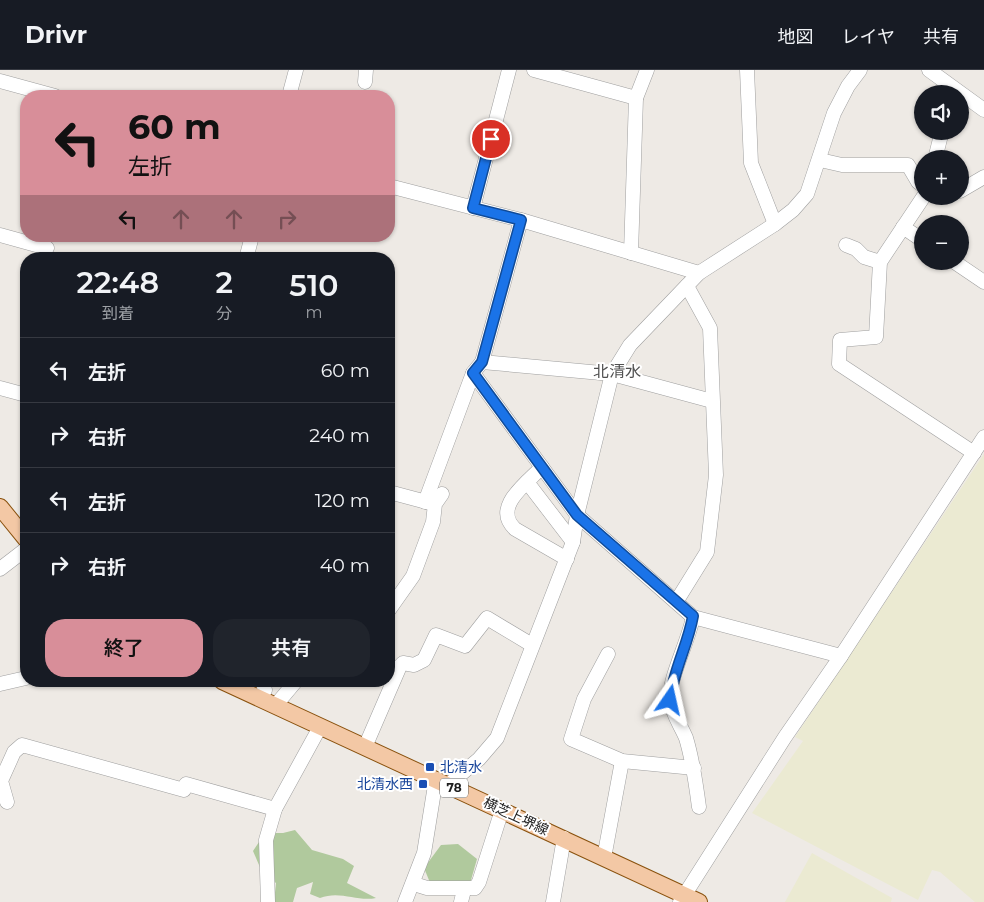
<!DOCTYPE html>
<html lang="ja">
<meta charset="utf-8">
<style>
:root{--surface:#171b24;--page:#20242c;--text:#f1f3f6;--muted:#9ea1a6;--line:#363941;--accent:#d88e99}
body{margin:0;font-family:Montserrat,"Noto Sans JP",sans-serif;background:var(--page);color:var(--text);height:100vh;display:flex;flex-direction:column;font-size:19px;white-space:nowrap}
*{box-sizing:border-box;margin:0}
p{font-size:16px;color:var(--muted)}
.icon{flex:none;width:28px;height:28px;fill:none;stroke:currentColor;stroke-width:2;stroke-linecap:round;stroke-linejoin:round}
.map{position:relative;flex:1;overflow:hidden}
.drawer{position:absolute;left:20px;top:182px;width:375px;height:435px;display:flex;flex-direction:column;background:var(--surface);border-radius:20px;box-shadow:0 1px 4px #0004}
.drawer>*{flex:none}
.hud{position:absolute;left:20px;top:20px;width:375px;height:152px;border-radius:20px;box-shadow:0 1px 4px #0004;background:#d88e99;color:#111;overflow:hidden}
.buttons{position:absolute;left:914px;top:15px;display:grid;gap:10px}
.buttons a{display:grid;place-items:center;width:55px;height:55px;border-radius:50%;background:var(--surface);box-shadow:0 1px 4px #0004;font-size:25px}
.pin{position:absolute;display:grid;place-items:center;width:42px;height:42px;color:#fff;margin:-21px;border:2px solid #fff;border-radius:50%;box-shadow:0 1px 5px #0007}
.me{position:absolute;width:55px;margin:-28px;rotate:11deg;stroke-linejoin:round;filter:drop-shadow(0 0 4px #0008)}
.turn{display:flex;align-items:center;gap:18px;height:105px;padding:0 25px;font-size:22px}
.turn .icon{width:65px;height:65px;stroke-width:2.5}
.turn b{display:block;font-size:35px;line-height:42px}
.lanes{display:flex;align-items:center;height:48px;padding:0 25px;background:#0003;justify-content:center;gap:25px;direction:ltr}
.lanes .off{opacity:.35}
.eta{display:flex;justify-content:space-evenly;align-items:center;height:85px;text-align:center}
.eta b{font-size:30px;font-weight:600;line-height:35px}
.cta{display:flex;gap:10px;margin-top:auto;padding:10px 25px}
.cta a{flex:1;height:58px;border-radius:20px;background:var(--accent);color:#111;font-size:20px;font-weight:600;line-height:58px;text-align:center}
.cta a+a{background:var(--page);color:var(--text)}
ul{padding:0;list-style:none}
li{display:flex;align-items:center;gap:15px;height:65px;padding:0 25px;border-top:1px solid var(--line)}
li div{flex:1}
li b{display:block;font-size:19px}
li em{font-style:normal}
header{display:flex;align-items:center;gap:30px;box-sizing:border-box;height:70px;padding:0 25px;background:var(--surface);border-bottom:1px solid var(--line)}
header strong{font-size:24px}
nav{display:flex;gap:28px;margin-inline-start:auto;font-size:18px}
.map>svg:first-child{display:block}
.farmland{fill:#ebead2}
.forest{fill:#b0c99d}
.lines{fill:none;stroke-linecap:round;stroke-linejoin:round}
.minor-casing{stroke:#9f9f9f;stroke-width:15}
.major-casing{stroke:#8a520e;stroke-width:18}
.minor{stroke:#fff;stroke-width:14}
.major{stroke:#f3c8a5;stroke-width:16}
.route-casing{stroke:#114b97;stroke-width:12}
.route{stroke:#1a73e8;stroke-width:9}
.transit-dot{fill:#1a4fb4;stroke:#fff;stroke-width:2}
.labels{text-anchor:middle;stroke-width:4;stroke-linejoin:round;paint-order:stroke}
.shield{fill:#fff;stroke:#626262;stroke-width:1}
.shield-label{font-size:12px;font-weight:bold;fill:#1e1e1e}
.transit-label{font-size:14px;fill:#164399;stroke:#fff;text-anchor:start}
.street-label{font-size:14px;fill:#1e1e1e;stroke:#fff}
.quarter-label{font-size:16px;fill:#515151;stroke:#fff}
</style>
<header>
<strong>Drivr</strong>
<nav><a>地図</a><a>レイヤ</a><a>共有</a></nav>
</header>
<div class="map">
<svg width="984" height="832" viewBox="0 0 984 832">
<rect width="100%" height="100%" fill="#eeeae5"/>
<g class="farmland">
<polygon points="984,384 984,832 975,832 940,802 932,800 918,830 752,743 803,671 795,667"/>
<polygon points="812,783 892,828 891,832 785,832"/>
</g>
<g class="forest">
<path d="M 295,760 L 312,780 L 343,789 L 354,796 L 347,813 L 376,828 C 357,832 340,820 320,828 L 310,824 L 313,812 L 297,818 L 293,832 L 274,832 L 276,813 L 262,802 L 253,781 L 265,763 L 283,763 Z"/>
<polygon points="458,774 477,789 467,824 431,815 424,798 441,775"/>
</g>
<g class="lines">
<g class="minor-casing">
<g id="minor">
<polyline points="534,0 636,28 647,0"/>
<polyline points="747,0 751,93 775,154"/>
<polyline points="929,0 984,40"/>
<polyline points="0,11 55,26"/>
<polyline points="365,12 366,0"/>
<polyline points="289,26 296,0"/>
<polyline points="935,89 942,61"/>
<polyline points="820,90 842,95 908,95 918,112 922,115"/>
<polyline points="389,116 521,150 699,203"/>
<polyline points="960,121 984,107"/>
<polyline points="924,126 880,192 876,267 840,270 839,294 974,383"/>
<polyline points="943,126 948,126"/>
<polyline points="473,138 509,0"/>
<polyline points="903,157 922,170"/>
<polyline points="0,165 47,178"/>
<polyline points="846,175 856,179 864,187 880,192"/>
<polyline points="631,183 636,28"/>
<polyline points="246,189 252,166"/>
<polyline points="953,191 984,212"/>
<polyline points="482,292 612,304 712,331"/>
<polyline points="473,303 577,445 693,547 841,586"/>
<polyline points="0,318 26,325"/>
<path d="M 542,397 C 526,414 492,437 515,459 L 567,489"/>
<polyline points="527,412 573,472"/>
<polyline points="389,422 434,434"/>
<polyline points="425,432 473,303 482,292 521,150"/>
<polyline points="0,499 26,479"/>
<polyline points="676,532 707,482 716,405 710,258 687,216"/>
<polyline points="389,540 413,506 433,452 435,434 442,424"/>
<path d="M 693,547 C 689,570 669,608 670,629 C 671,642 681,656 686,668 C 693,691 696,714 699,737"/>
<polyline points="608,584 584,629 571,669 622,691 694,698"/>
<polyline points="0,614 26,608"/>
<polyline points="260,629 265,620 262,611"/>
<polyline points="275,636 296,611"/>
<polyline points="365,677 400,596 403,593 414,595 424,590 436,565 465,576 487,548 532,575"/>
<polyline points="186,714 275,739"/>
<polyline points="448,715 479,689 497,668 573,472 577,445 612,304 630,275 699,203 775,154 793,140 807,124 834,43 848,16 860,0"/>
<polyline points="7,732 1,711 14,682 22,675 184,720"/>
<polyline points="604,788 622,691"/>
<polyline points="414,814 427,818 475,818 479,812 502,740"/>
<polyline points="268,832 266,770 275,739 320,657"/>
<polyline points="405,832 424,783 436,709"/>
<polyline points="461,832 464,820"/>
<polyline points="553,832 564,768"/>
<polyline points="680,832 785,667 841,586 984,367"/>
</g>
</g>
<g class="major-casing">
<g id="major">
<polyline points="0,437 26,469"/>
<polyline points="222,611 699,832"/>
</g>
</g>
<use href="#minor" class="minor"/>
<use href="#major" class="major"/>
</g>
<g class="lines">
<g class="route-casing">
<path id="route" d="M 491,69 L 473,138 L 521,150 L 482,292 L 473,303 L 577,445 L 693,546 C 688,575 673,601 670,630"/>
</g>
<use href="#route" class="route"/>
</g>
<g class="transit-dot">
<rect x="425" y="692" width="10" height="10" rx="2.5"/>
<rect x="418" y="709" width="10" height="10" rx="2.5"/>
</g>
<g class="labels">
<rect class="shield" x="440" y="708.5" width="28" height="19" rx="4"/>
<g class="shield-label">
<text x="454" y="722">78</text>
</g>
<g class="transit-label">
<text x="440" y="702">北清水</text>
<text x="413" y="719" text-anchor="end">北清水西</text>
</g>
<g class="street-label">
<text transform="translate(516 746) rotate(25)" y="5">横芝上堺線</text>
</g>
<g class="quarter-label">
<text x="617" y="307">北清水</text>
</g>
</g>
</svg>
<div class="buttons">
<a><svg class="icon" aria-label="sound" viewBox="0 0 24 24"><path d="M4 9h4l5-4v14l-5-4H4zM17 9q2 3 0 6"/></svg></a>
<a>+</a>
<a>−</a>
</div>
<div class="pin" style="left:491px;top:69px;background:#d93025"><svg class="icon" aria-label="arrive" viewBox="0 0 24 24"><path d="M6 21V4h12l-3 4 3 4H6"/></svg></div>
<svg class="me" style="left:670px;top:630px" viewBox="-20 -20 40 40"><path d="M0-17L14 15 0 8-14 15z" fill="#1a73e8" stroke="#fff" stroke-width="4"/></svg>
<div class="hud">
<div class="turn"><svg class="icon" aria-label="left" viewBox="0 0 24 24"><path d="M17 20v-9H6M10 6l-5 5 5 5"/></svg><div><b>60 m</b>左折</div></div>
<div class="lanes"><svg class="icon" aria-label="left" viewBox="0 0 24 24"><path d="M17 20v-9H6M10 6l-5 5 5 5"/></svg><svg class="icon off" aria-label="ahead" viewBox="0 0 24 24"><path d="M12 20V5M6 11l6-6 6 6"/></svg><svg class="icon off" aria-label="ahead" viewBox="0 0 24 24"><path d="M12 20V5M6 11l6-6 6 6"/></svg><svg class="icon off" aria-label="right" viewBox="0 0 24 24"><path d="M7 20v-9h11M14 6l5 5-5 5"/></svg></div>
</div>
<section class="drawer">
<div class="eta">
<div><b>22:48</b><p>到着</p></div>
<div><b>2</b><p>分</p></div>
<div><b>510</b><p>m</p></div>
</div>
<ul>
<li><svg class="icon" aria-label="left" viewBox="0 0 24 24"><path d="M17 20v-9H6M10 6l-5 5 5 5"/></svg><div><b>左折</b></div><em>60 m</em></li>
<li><svg class="icon" aria-label="right" viewBox="0 0 24 24"><path d="M7 20v-9h11M14 6l5 5-5 5"/></svg><div><b>右折</b></div><em>240 m</em></li>
<li><svg class="icon" aria-label="left" viewBox="0 0 24 24"><path d="M17 20v-9H6M10 6l-5 5 5 5"/></svg><div><b>左折</b></div><em>120 m</em></li>
<li><svg class="icon" aria-label="right" viewBox="0 0 24 24"><path d="M7 20v-9h11M14 6l5 5-5 5"/></svg><div><b>右折</b></div><em>40 m</em></li>
</ul>
<div class="cta"><a>終了</a><a>共有</a></div>
</section>
</div>
